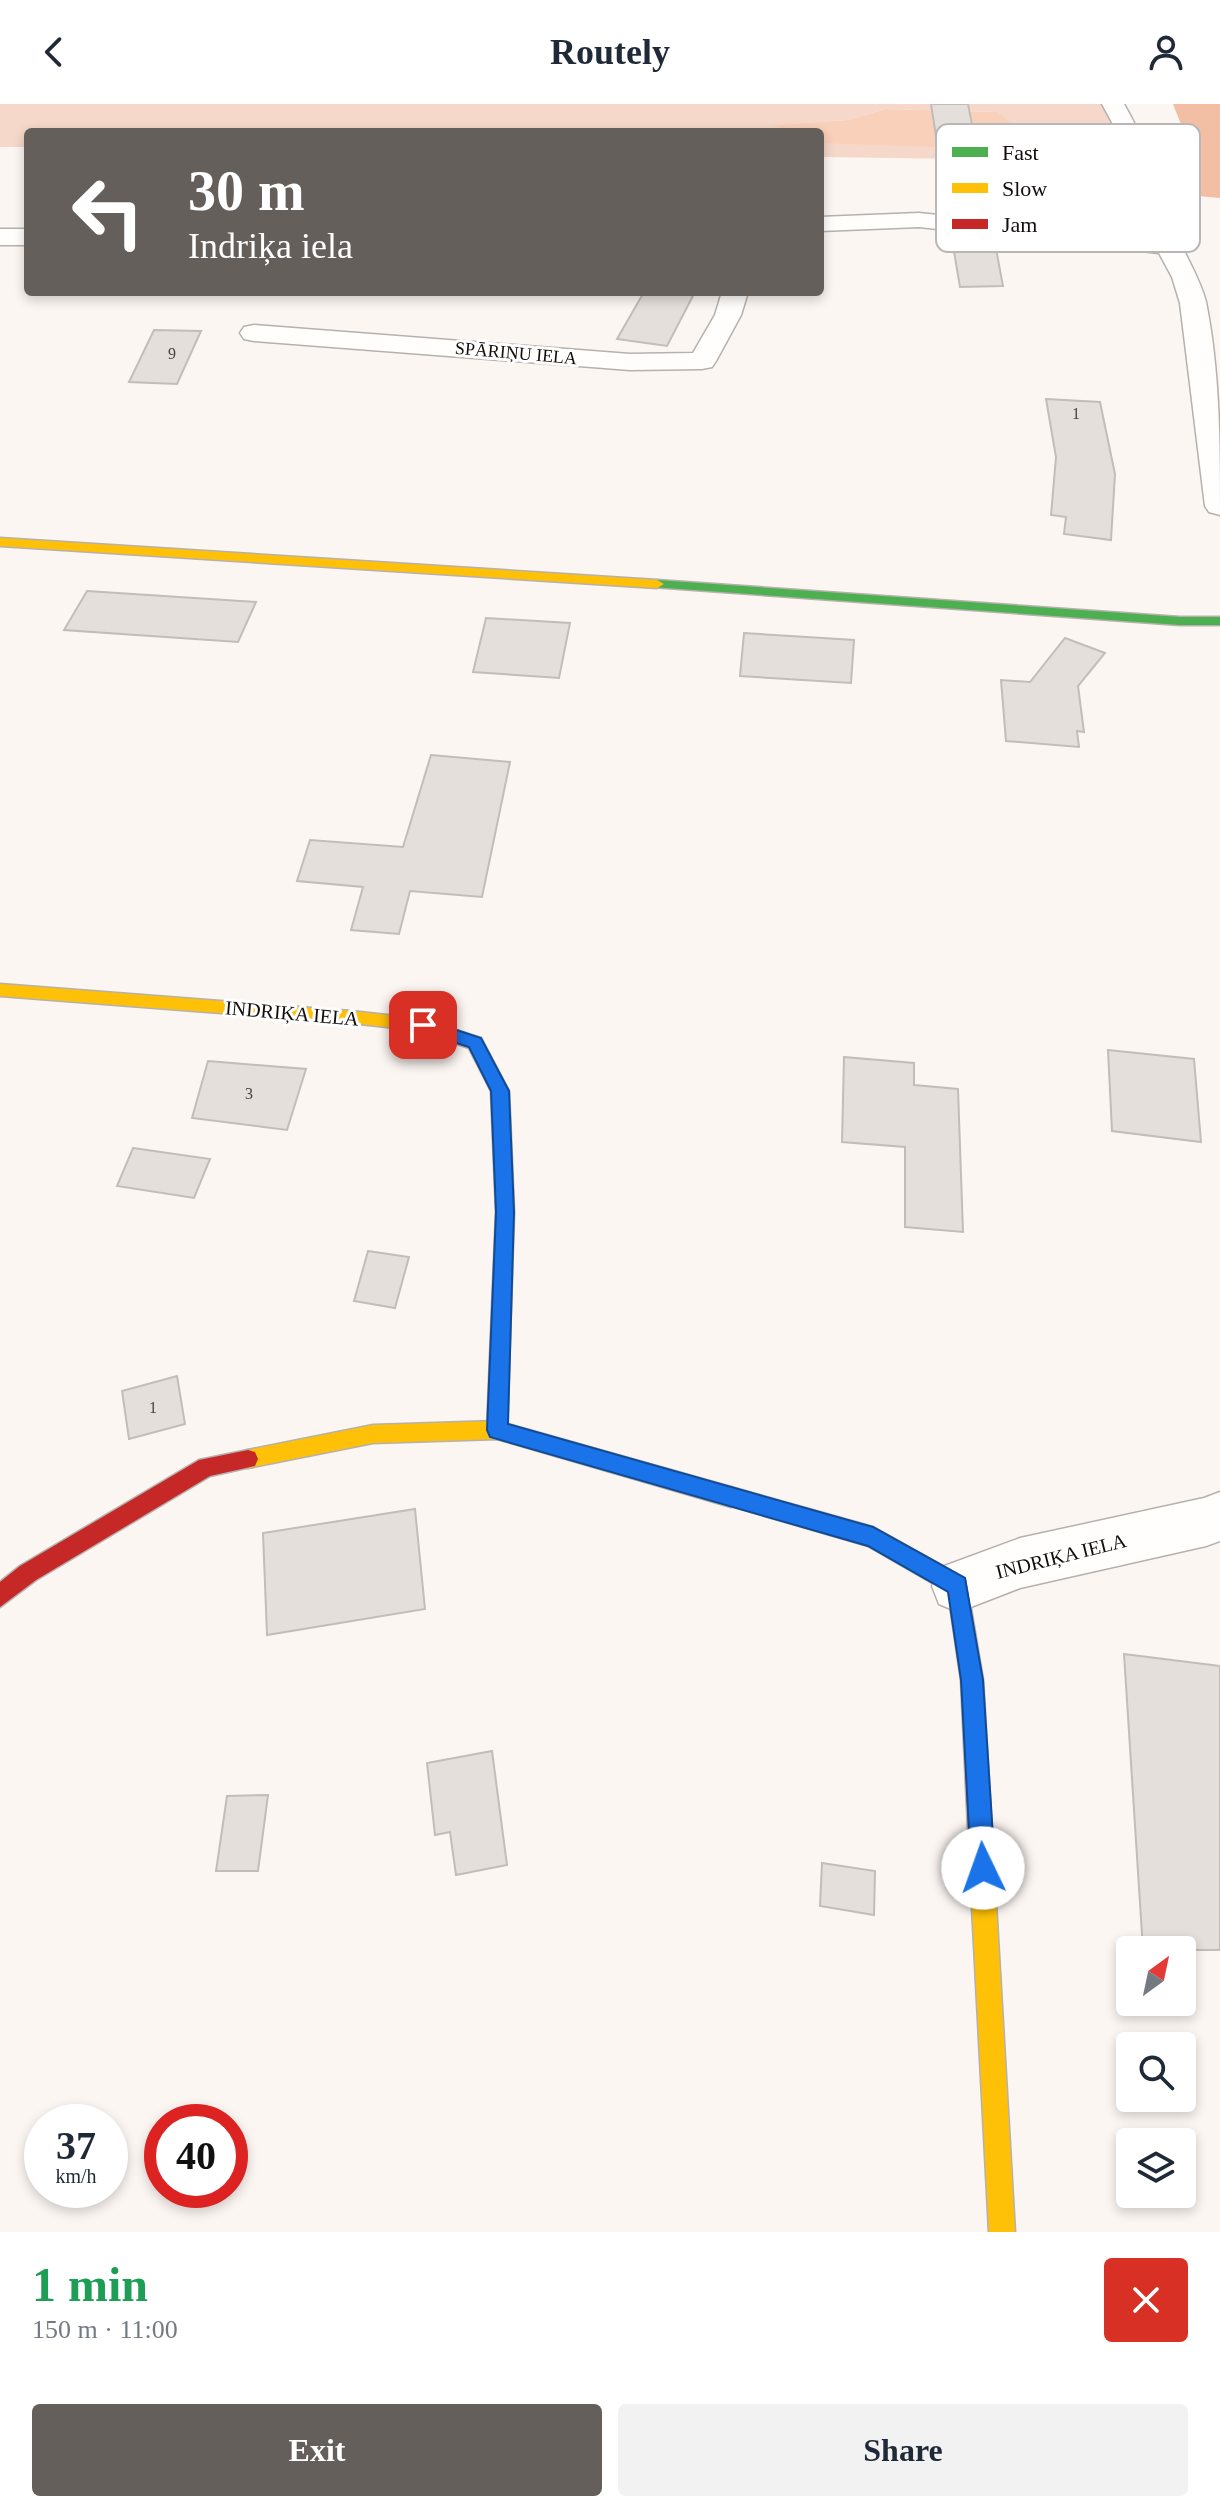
<!DOCTYPE html>
<meta charset="utf-8">
<style>
:root{--surface:#fff;--page:#f2f2f3;--text:#1f2937;--muted:#747a83;--accent:#655f5c}
body{margin:0;font-family:Georgia,serif;background:var(--page);color:var(--text);height:100vh;display:flex;flex-direction:column;font-size:30px;white-space:nowrap}
*{box-sizing:border-box;margin:0}
p{font-size:26px;color:var(--muted)}
.icon{flex:none;width:44px;height:44px;fill:none;stroke:currentColor;stroke-width:2;stroke-linecap:round;stroke-linejoin:round}
.map{position:relative;height:2128px;overflow:hidden}
.drawer{display:flex;flex-direction:column;background:var(--surface);flex:1}
.drawer>*{flex:none}
.top-card{position:absolute;left:24px;top:24px;width:800px;height:168px;border-radius:8px;box-shadow:0 4px 12px #0003;background:#655f5c;color:#fff;overflow:hidden}
.needle{width:52px;rotate:33deg}
.buttons{position:absolute;left:1116px;top:1832px;display:grid;gap:16px}
.buttons a{display:grid;place-items:center;width:80px;height:80px;border-radius:8px;background:var(--surface);box-shadow:0 4px 12px #0003;font-size:40px}
.speed{position:absolute;left:24px;top:2000px;display:flex;gap:16px;font-size:40px;font-weight:700;text-align:center}
.speed>*{display:grid;place-content:center;width:104px;height:104px;border-radius:50%;background:var(--surface);box-shadow:0 4px 12px #0003;line-height:1}
.speed small{font-size:20px;font-weight:400}
.speed .limit{border:12px solid #d22;background:#fff;color:#111}
.pin{position:absolute;display:grid;place-items:center;width:68px;height:68px;color:#fff;margin:-34px;border-radius:16px;box-shadow:0 4px 12px #0006}
.me{position:absolute;width:88px;margin:-44px;rotate:357deg;stroke-linejoin:round;filter:drop-shadow(0 0 6px #0008)}
.turn{display:flex;align-items:center;gap:28px;height:168px;padding:0 32px;font-size:36px}
.turn .icon{width:104px;height:104px;stroke-width:2.5}
.turn b{display:block;font-size:56px;line-height:68px}
.round{display:grid;place-items:center;flex:none;width:84px;height:84px;border-radius:8px;background:var(--page)}
.overview{display:flex;align-items:center;justify-content:space-between;height:136px;padding:0 32px}
h1{font-size:48px;font-weight:700;line-height:60px;color:#1e9e55}
.action{display:flex;gap:16px;margin-top:auto;padding:16px 32px}
.action a{flex:1;height:92px;border-radius:8px;background:var(--accent);color:#fff;font-size:32px;font-weight:700;line-height:92px;text-align:center}
.action a+a{background:var(--page);color:var(--text)}
header{display:flex;justify-content:space-between;align-items:center;height:104px;padding:0 32px;background:var(--surface);font-size:36px;font-weight:700}
.map>svg:first-child{display:block}
.green{fill:#f5d8c9}
.forest{fill:#f9d0b9}
.water{fill:#f2bfa4}
.building{fill:#e5dfdc;stroke:#c2bdb9;stroke-width:2}
.lines{fill:none;stroke-linecap:round;stroke-linejoin:round}
.street-casing{stroke:#b6b1ad;stroke-width:3}
.fast-casing{stroke:#b6b1ad;stroke-width:3}
.slow-casing{stroke:#b6b1ad;stroke-width:3}
.jam-casing{stroke:#b6b1ad;stroke-width:3}
.street{fill:#fffefd;fill-rule:evenodd}
.fast{fill:#4caf50;fill-rule:evenodd}
.slow{fill:#ffc107;fill-rule:evenodd}
.jam{fill:#c62828;fill-rule:evenodd}
.route{fill:#1a73e8;stroke:#114b97;stroke-width:2}
.labels{text-anchor:middle;stroke-width:6;stroke-linejoin:round;paint-order:stroke}
.number-label{font-size:16px;fill:#484240}
.far-street-label{font-size:18px;fill:#130d0b;stroke:#fff}
.street-label{font-size:20px;fill:#130d0b;stroke:#fff}
.key{fill:#fff;stroke:#b8b6b6;stroke-width:2}
.key-label{font-size:22px;fill:#130d0b}
</style>
<header><svg class="icon" aria-label="back" viewBox="0 0 24 24"><path d="M15 5l-7 7 7 7"/></svg>Routely<svg class="icon" aria-label="person" viewBox="0 0 24 24"><circle cx="12" cy="8" r="4"/><path d="M4 21q1-7 8-7t8 7"/></svg></header>
<div class="map">
<svg width="1220" height="2128" viewBox="0 0 1220 2128">
<rect width="100%" height="100%" fill="#fcf6f2"/>
<polygon class="green" points="0,0 1103,0 1132,54 1120,57 820,53 820,38 986,45 1036,39 998,8 885,5 848,16 775,21 792,28 28,28 28,43 0,43"/>
<polygon class="forest" points="885,5 998,8 1037,39 986,45 823,39 820,38 820,28 792,28 772,21 848,16"/>
<polygon class="water" points="1173,0 1220,0 1220,94 1186,91 1200,69"/>
<g class="building">
<polygon points="931,0 968,0 990,113 948,109"/>
<polygon points="951,130 994,134 1003,182 960,183"/>
<polygon points="644,188 695,188 667,242 617,235"/>
<polygon points="154,226 201,227 177,280 129,278"/>
<polygon points="1046,295 1100,298 1115,370 1111,436 1064,430 1066,413 1051,411 1056,353"/>
<polygon points="87,487 256,498 238,538 64,526"/>
<polygon points="486,514 570,519 559,574 473,568"/>
<polygon points="744,529 854,536 851,579 740,572"/>
<polygon points="1065,534 1105,549 1078,582 1084,628 1077,627 1079,643 1006,637 1001,576 1030,578"/>
<polygon points="431,651 510,658 482,793 410,787 399,830 351,826 363,783 297,777 310,736 403,743"/>
<polygon points="1108,946 1194,955 1201,1038 1112,1027"/>
<polygon points="844,953 914,959 914,981 958,985 963,1128 905,1123 905,1043 842,1038"/>
<polygon points="208,957 306,965 287,1026 192,1014"/>
<polygon points="133,1044 210,1055 194,1094 117,1082"/>
<polygon points="368,1147 409,1153 395,1204 354,1197"/>
<polygon points="177,1272 185,1320 129,1335 122,1287"/>
<polygon points="415,1405 425,1505 267,1531 263,1429"/>
<polygon points="1124,1550 1220,1562 1220,1846 1143,1846"/>
<polygon points="492,1647 507,1761 456,1771 450,1728 435,1731 427,1659"/>
<polygon points="268,1691 258,1767 216,1767 227,1692"/>
<polygon points="822,1759 875,1767 874,1811 820,1802"/>
</g>
<g class="lines">
<g class="street-casing">
<g id="street">
<path d="M 1102,0 L 1124,0 C 1147,40 1160,81 1175,124 C 1183,150 1199,171 1206,198 C 1220,267 1220,340 1220,411 L 1209,408 L 1205,402 L 1180,199 L 1172,173 L 1159,149 L 919,123 L 820,127 L 820,113 L 919,109 L 1153,133 L 1121,35 Z"/>
<rect x="0" y="125" width="28" height="16"/>
<polygon points="722,188 748,188 741,211 716,257 712,263 702,265 630,266 254,237 244,235 240,229 244,223 254,221 630,250 693,249 715,211"/>
<polygon points="1220,1388 1220,1437 1206,1442 1020,1484 958,1508 939,1500 932,1482 939,1464 1020,1434 1204,1394"/>
</g>
</g>
<g class="fast-casing">
<polygon id="fast" points="657,476 1180,513 1220,513 1220,521 1180,521 652,483 650,480"/>
</g>
<g class="slow-casing">
<g id="slow">
<polygon points="0,434 657,476 664,480 657,484 0,442"/>
<polygon points="0,880 351,907 423,915 443,921 445,926 437,932 422,927 351,919 0,892"/>
<polygon points="497,1317 731,1383 738,1386 741,1393 738,1400 731,1403 497,1335 373,1339 248,1364 241,1362 238,1355 241,1348 248,1346 373,1321"/>
<polygon points="981,1734 989,1738 993,1746 1015,2128 989,2128 969,1746 973,1738"/>
</g>
</g>
<g class="jam-casing">
<g id="jam">
<polygon points="437,920 481,934 509,987 514,1108 507,1326 504,1333 497,1335 490,1333 487,1326 496,1108 491,987 469,944 431,931 429,926 431,921"/>
<polygon points="248,1346 255,1348 258,1355 255,1362 210,1372 36,1476 0,1503 0,1478 20,1462 199,1356"/>
<polygon points="731,1383 873,1423 966,1475 983,1576 993,1746 989,1754 981,1758 973,1754 969,1746 961,1576 948,1488 868,1442 724,1400 721,1393 724,1386"/>
</g>
</g>
<use href="#street" class="street"/>
<use href="#fast" class="fast"/>
<use href="#slow" class="slow"/>
<use href="#jam" class="jam"/>
</g>
<polygon class="route" points="423,915 481,934 509,987 514,1108 508,1320 873,1423 965,1474 983,1576 995,1764 992,1772 983,1776 975,1772 971,1764 961,1576 948,1488 868,1442 490,1333 487,1326 496,1108 491,987 469,943 417,926 415,921 417,917"/>
<g class="labels">
<g class="number-label">
<text x="172" y="255">9</text>
<text x="1076" y="315">1</text>
<text x="249" y="995">3</text>
<text x="153" y="1309">1</text>
</g>
<g class="far-street-label">
<text transform="translate(516 249) rotate(5)" y="6">SPĀRIŅU IELA</text>
</g>
<g class="street-label">
<text transform="translate(292 909) rotate(5)" y="7">INDRIĶA IELA</text>
<text transform="translate(1061 1452) rotate(-14)" y="7">INDRIĶA IELA</text>
</g>
</g>
<rect x="936" y="20" width="264" height="128" rx="12" class="key"/>
<rect x="952" y="43" width="36" height="10" fill="#4caf50"/>
<rect x="952" y="79" width="36" height="10" fill="#ffc107"/>
<rect x="952" y="115" width="36" height="10" fill="#c62828"/>
<g class="key-label">
<text x="1002" y="56">Fast</text>
<text x="1002" y="92">Slow</text>
<text x="1002" y="128">Jam</text>
</g>
</svg>
<div class="buttons">
<a><svg class="needle" viewBox="-14 -14 28 28"><path d="M0-13l5 13h-10z" fill="#e53935"/><path d="M0 13l5-13h-10z" fill="#747a83"/></svg></a>
<a><svg class="icon" aria-label="search" viewBox="0 0 24 24"><circle cx="10" cy="10" r="6"/><path d="M15 15l6 6"/></svg></a>
<a><svg class="icon" aria-label="layers" viewBox="0 0 24 24"><path d="M12 4l9 5-9 5-9-5zM3 14l9 5 9-5"/></svg></a>
</div>
<div class="speed"><div>37<small>km/h</small></div><div class="limit">40</div></div>
<div class="pin" style="left:423px;top:921px;background:#d93025"><svg class="icon" aria-label="arrive" viewBox="0 0 24 24"><path d="M6 21V4h12l-3 4 3 4H6"/></svg></div>
<svg class="me" style="left:983px;top:1764px" viewBox="-20 -20 40 40"><circle r="19" fill="#fff"/><path d="M0-13L10 11 0 6-10 11z" fill="#1a73e8"/></svg>
<div class="top-card">
<div class="turn"><svg class="icon" aria-label="left" viewBox="0 0 24 24"><path d="M17 20v-9H6M10 6l-5 5 5 5"/></svg><div><b>30 m</b>Indriķa iela</div></div>
</div>
</div>
<section class="drawer">
<div class="overview"><div><h1>1 min</h1><p>150 m · 11:00</p></div><a class="round" style="background:#d93025;color:#fff"><svg class="icon" aria-label="close" viewBox="0 0 24 24"><path d="M6 6l12 12M18 6L6 18"/></svg></a></div>
<div class="action"><a>Exit</a><a>Share</a></div>
</section>
